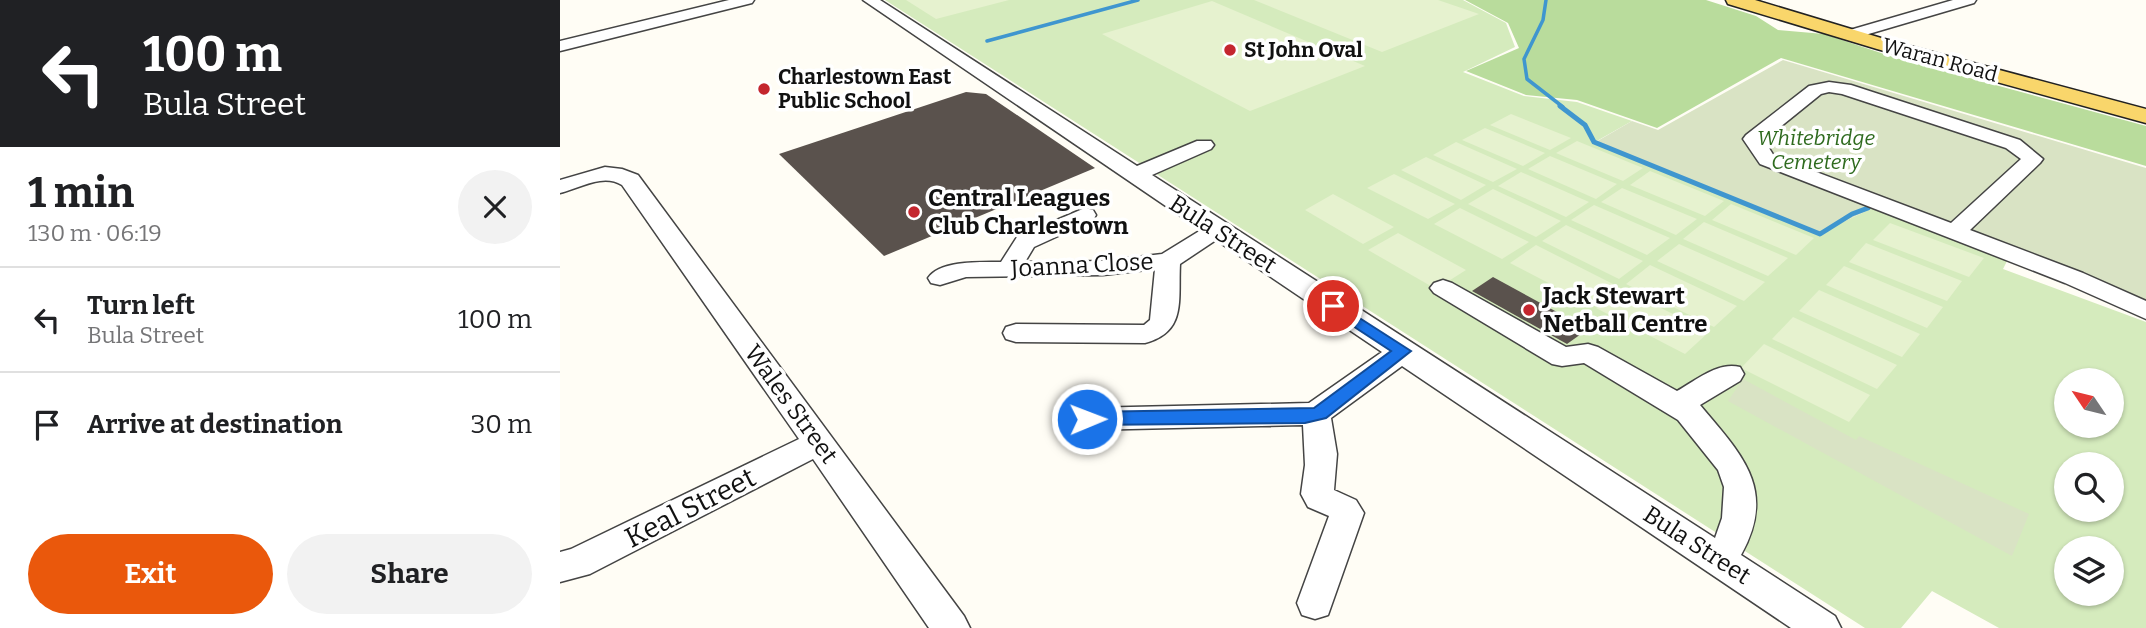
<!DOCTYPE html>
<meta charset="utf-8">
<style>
:root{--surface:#fff;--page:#f2f2f2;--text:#202124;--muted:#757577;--line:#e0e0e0;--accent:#ea580c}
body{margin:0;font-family:Bitter,serif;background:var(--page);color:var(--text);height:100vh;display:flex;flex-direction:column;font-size:26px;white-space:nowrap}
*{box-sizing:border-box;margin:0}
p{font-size:23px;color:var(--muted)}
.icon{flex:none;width:38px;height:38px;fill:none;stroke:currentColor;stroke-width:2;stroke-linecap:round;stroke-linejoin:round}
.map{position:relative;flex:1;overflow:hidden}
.sheet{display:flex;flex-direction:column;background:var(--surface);width:560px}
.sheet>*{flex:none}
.hud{background:#202124;color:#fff;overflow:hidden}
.needle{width:46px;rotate:305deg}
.buttons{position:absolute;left:1494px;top:368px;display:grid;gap:14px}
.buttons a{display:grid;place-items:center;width:70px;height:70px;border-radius:50%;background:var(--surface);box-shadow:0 2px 5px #0004;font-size:35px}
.pin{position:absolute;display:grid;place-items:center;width:60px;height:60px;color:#fff;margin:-30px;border:4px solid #fff;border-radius:50%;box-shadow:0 2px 7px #0007}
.me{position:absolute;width:77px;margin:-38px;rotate:89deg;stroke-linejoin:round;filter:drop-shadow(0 0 5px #0008)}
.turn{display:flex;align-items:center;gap:24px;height:147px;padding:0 28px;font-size:32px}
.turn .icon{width:91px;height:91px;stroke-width:2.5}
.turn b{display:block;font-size:49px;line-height:60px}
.round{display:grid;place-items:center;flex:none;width:74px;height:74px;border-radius:37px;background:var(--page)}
.summary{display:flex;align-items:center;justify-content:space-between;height:119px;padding:0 28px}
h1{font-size:42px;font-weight:700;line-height:52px}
.action{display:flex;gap:14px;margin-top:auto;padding:14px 28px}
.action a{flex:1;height:80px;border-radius:42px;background:var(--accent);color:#fff;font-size:28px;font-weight:700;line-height:80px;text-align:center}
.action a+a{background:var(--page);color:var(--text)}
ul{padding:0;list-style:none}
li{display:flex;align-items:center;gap:21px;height:105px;padding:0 28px;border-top:2px solid var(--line)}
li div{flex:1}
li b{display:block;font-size:26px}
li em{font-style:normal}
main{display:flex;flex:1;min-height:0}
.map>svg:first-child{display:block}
.green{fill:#d5ebbd;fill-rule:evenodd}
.forest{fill:#b9dc9c}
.cemetery{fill:#d9e3c4}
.pitch{fill:#e6f2cf}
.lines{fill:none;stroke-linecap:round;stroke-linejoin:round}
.stream-far1{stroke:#3f96cf;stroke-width:3.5}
.stream{stroke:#3f96cf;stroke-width:5}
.building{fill:#5a524d}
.minor-casing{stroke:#444;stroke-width:3}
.major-casing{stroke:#222;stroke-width:3}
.minor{fill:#fff;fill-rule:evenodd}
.major{fill:#f9d66b;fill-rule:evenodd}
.route{fill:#1a73e8;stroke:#114b97;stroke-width:2}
.poi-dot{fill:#c4262e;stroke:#fff;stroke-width:2.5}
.labels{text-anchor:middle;stroke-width:7;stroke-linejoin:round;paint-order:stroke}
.far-poi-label{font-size:21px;font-weight:bold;fill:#111;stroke:#fff;text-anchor:start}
.far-street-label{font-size:21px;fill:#111;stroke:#fff}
.far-park-label{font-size:21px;font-style:italic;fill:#2f6b1f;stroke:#fff}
.poi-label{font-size:24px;font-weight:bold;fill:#111;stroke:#fff;text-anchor:start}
.street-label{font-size:24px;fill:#111;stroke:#fff}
.near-street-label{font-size:28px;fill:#111;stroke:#fff}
</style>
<main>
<section class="sheet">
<div class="hud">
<div class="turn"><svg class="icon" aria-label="left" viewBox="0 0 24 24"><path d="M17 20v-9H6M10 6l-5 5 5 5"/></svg><div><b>100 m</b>Bula Street</div></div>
</div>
<div class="summary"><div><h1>1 min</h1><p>130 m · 06:19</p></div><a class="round"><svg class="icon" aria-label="close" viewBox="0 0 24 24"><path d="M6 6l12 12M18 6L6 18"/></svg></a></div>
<ul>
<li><svg class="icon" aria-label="left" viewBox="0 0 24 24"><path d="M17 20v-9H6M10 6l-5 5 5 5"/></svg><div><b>Turn left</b><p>Bula Street</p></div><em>100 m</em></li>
<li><svg class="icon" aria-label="arrive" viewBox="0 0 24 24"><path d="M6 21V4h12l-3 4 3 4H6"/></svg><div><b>Arrive at destination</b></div><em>30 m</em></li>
</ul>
<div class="action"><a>Exit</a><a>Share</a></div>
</section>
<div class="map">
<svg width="1586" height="628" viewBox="0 0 1586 628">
<rect width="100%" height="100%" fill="#fffdf5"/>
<path class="green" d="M 325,0 L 903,0 L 946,23 L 955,47 L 903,72 L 964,96 L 1017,102 L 1072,121 L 1035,142 L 1259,233 L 1313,208 L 1448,259 L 1443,269 L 1586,322 L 1586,628 L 1439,628 L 1372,591 L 1341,628 L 1305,628 ZM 1507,380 L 1552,380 L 1552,425 L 1507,425 ZM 1507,464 L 1552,464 L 1552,509 L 1507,509 ZM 1507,548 L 1552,548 L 1552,593 L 1507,593 Z"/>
<polygon class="forest" points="905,0 1146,0 1196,16 1218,30 1264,34 1336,58 1586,126 1586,166 1221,58 1097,128 1017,100 966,95 906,71 959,48 948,23"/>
<g class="cemetery">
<polygon points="1223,60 1586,168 1586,304 1322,200 1313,208 1259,233 1034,143 1072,121 1098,130"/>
<polygon points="1183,379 1296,440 1299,436 1469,514 1452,556 1168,401"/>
</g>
<g class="pitch">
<polygon points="346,0 449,0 376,19"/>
<polygon points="694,0 878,0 919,14 822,52"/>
<polygon points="652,1 805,66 690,111 542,34"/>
<polygon points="951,114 1011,138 990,150 930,125"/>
<polygon points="925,128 985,153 963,166 902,140"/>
<polygon points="1017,141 1083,168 1063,181 996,153"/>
<polygon points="896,142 957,169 933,182 873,155"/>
<polygon points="990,156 1057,184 1036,199 968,169"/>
<polygon points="866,157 926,185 901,200 841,170"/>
<polygon points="1090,171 1164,201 1145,216 1070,185"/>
<polygon points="961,172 1029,202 1006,217 938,186"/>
<polygon points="834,174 895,204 868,219 807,188"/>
<polygon points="1062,188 1137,219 1116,235 1041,202"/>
<polygon points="933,189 1001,221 976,237 908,204"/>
<polygon points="773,194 834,227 803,244 745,210"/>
<polygon points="1171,204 1254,238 1236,255 1152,220"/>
<polygon points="1034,205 1110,238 1087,255 1011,220"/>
<polygon points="900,208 969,242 942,259 874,224"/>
<polygon points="1144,222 1228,258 1208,276 1123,239"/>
<polygon points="1330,223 1424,258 1409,277 1313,240"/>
<polygon points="1006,225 1083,261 1059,279 982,241"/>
<polygon points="838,233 906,270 876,289 808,250"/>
<polygon points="1306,243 1402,281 1387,301 1289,262"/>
<polygon points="1119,244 1205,282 1184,301 1097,261"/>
<polygon points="976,245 1053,284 1027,303 950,263"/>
<polygon points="1090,265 1177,306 1154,327 1066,284"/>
<polygon points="1284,266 1383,307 1367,328 1266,285"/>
<polygon points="1061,288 1149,332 1125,354 1036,308"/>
<polygon points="1259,290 1360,334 1342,357 1239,311"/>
<polygon points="1233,317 1337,365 1317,389 1212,339"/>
<polygon points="1204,344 1310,395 1289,422 1181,368"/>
</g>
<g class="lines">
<g class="stream-far1">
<polyline points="986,0 983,20 964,59 967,79 1003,107"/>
<polyline points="427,41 578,0"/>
</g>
<polyline class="stream" points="1000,106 1025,125 1034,142 1260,234 1292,214 1308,208"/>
</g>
<g class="building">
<polygon points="406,92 426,94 535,168 324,256 219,154"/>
<polygon points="933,277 1028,329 1007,344 912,291"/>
</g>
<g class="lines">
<g class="minor-casing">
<g id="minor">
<polygon points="169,0 194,0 192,3 0,51 0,41"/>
<path d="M 303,0 L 320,0 L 577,166 L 637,141 L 651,141 L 654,145 L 651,149 L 592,175 L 1155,538 L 1162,518 L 1164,487 L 1158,470 L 1118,420 L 1024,363 L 1002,366 L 992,364 L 874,293 L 870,288 L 874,283 L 883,280 L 892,283 L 1006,347 L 1028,344 L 1038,347 L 1117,391 C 1135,381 1158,361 1180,367 L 1184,374 L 1180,381 L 1140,405 C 1181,454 1218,489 1181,555 L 1275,616 L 1281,628 L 1231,628 L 842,366 L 771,418 L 777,454 L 774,490 L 796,500 L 804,513 L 768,615 L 755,619 L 742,615 L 737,603 L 769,516 L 748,507 L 741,494 L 745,465 L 743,425 L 527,430 L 516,427 L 512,419 L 516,411 L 527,408 L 749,403 L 822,352 L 656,240 L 620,264 C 618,300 627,332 585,343 L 456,342 L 446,339 L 443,333 L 446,327 L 456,324 L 584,325 L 590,320 L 595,269 L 543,275 L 406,277 L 380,285 L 371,283 L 368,278 C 380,260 421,262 441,262 L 457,237 L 525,208 L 533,210 L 536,215 L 533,220 L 474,247 L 465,262 L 543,261 L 602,254 L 641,230 Z"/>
<polygon points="1393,0 1416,0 1414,3 1295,38 1283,38 1281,35 1283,32"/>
<path d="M 1269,82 L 1291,85 L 1460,140 L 1483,159 L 1480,163 L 1410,230 L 1523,273 L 1586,301 L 1586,319 L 1505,283 L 1200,164 L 1183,139 L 1186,135 L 1249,86 ZM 1269,92 L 1282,94 L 1446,148 L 1461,159 L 1391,223 L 1214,156 L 1204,140 L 1261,94 Z"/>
<path d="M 45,167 L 62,169 L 78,175 L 404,616 L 410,628 L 369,628 L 253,459 L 30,574 L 0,582 L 0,552 L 11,549 L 239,439 L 62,185 C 43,173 20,188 0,193 L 0,180 Z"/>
</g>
</g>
<g class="major-casing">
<polygon id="major" points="1166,0 1195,0 1331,41 1586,109 1586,123 1317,49 1168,4"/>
</g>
<use href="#minor" class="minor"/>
<use href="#major" class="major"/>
</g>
<polygon class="route" points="773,301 851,351 766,418 745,423 527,425 520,423 518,419 520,414 527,412 754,408 831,351 767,309 765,306"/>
<g class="poi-dot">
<circle cx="670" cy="50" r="7"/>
<circle cx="204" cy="89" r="7"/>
<circle cx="354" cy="212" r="7"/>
<circle cx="969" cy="310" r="7"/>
</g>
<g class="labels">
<g class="far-poi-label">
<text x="684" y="57">St John Oval</text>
<text x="218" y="84">Charlestown East<tspan x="218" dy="24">Public School</tspan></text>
</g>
<g class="far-street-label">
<text transform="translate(1380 60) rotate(15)" y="7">Waran Road</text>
</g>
<g class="far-park-label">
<text x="1256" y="145">Whitebridge<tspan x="1256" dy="24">Cemetery</tspan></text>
</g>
<g class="poi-label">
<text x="368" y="206">Central Leagues<tspan x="368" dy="28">Club Charlestown</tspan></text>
<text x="983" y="304">Jack Stewart<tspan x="983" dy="28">Netball Centre</tspan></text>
</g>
<g class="street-label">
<text transform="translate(663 234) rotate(33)" y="8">Bula Street</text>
<text transform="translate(522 265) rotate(-3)" y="8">Joanna Close</text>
<text transform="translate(231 404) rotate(54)" y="8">Wales Street</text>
<text transform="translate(1137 545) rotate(33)" y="8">Bula Street</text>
</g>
<g class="near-street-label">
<text transform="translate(130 507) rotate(-27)" y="10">Keal Street</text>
</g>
</g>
</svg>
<div class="buttons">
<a><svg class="needle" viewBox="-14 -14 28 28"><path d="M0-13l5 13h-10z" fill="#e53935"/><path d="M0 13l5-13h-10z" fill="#757577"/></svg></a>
<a><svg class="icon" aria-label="search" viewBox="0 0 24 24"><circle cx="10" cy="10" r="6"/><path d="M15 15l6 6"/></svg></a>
<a><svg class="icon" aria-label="layers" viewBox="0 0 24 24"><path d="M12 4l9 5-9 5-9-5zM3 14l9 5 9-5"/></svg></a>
</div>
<div class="pin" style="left:773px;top:306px;background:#d93025"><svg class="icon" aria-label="arrive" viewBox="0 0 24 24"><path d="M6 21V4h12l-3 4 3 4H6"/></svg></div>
<svg class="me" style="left:527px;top:419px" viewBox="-20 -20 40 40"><circle r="17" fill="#1a73e8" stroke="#fff" stroke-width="3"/><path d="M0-11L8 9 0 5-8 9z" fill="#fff"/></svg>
</div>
</main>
